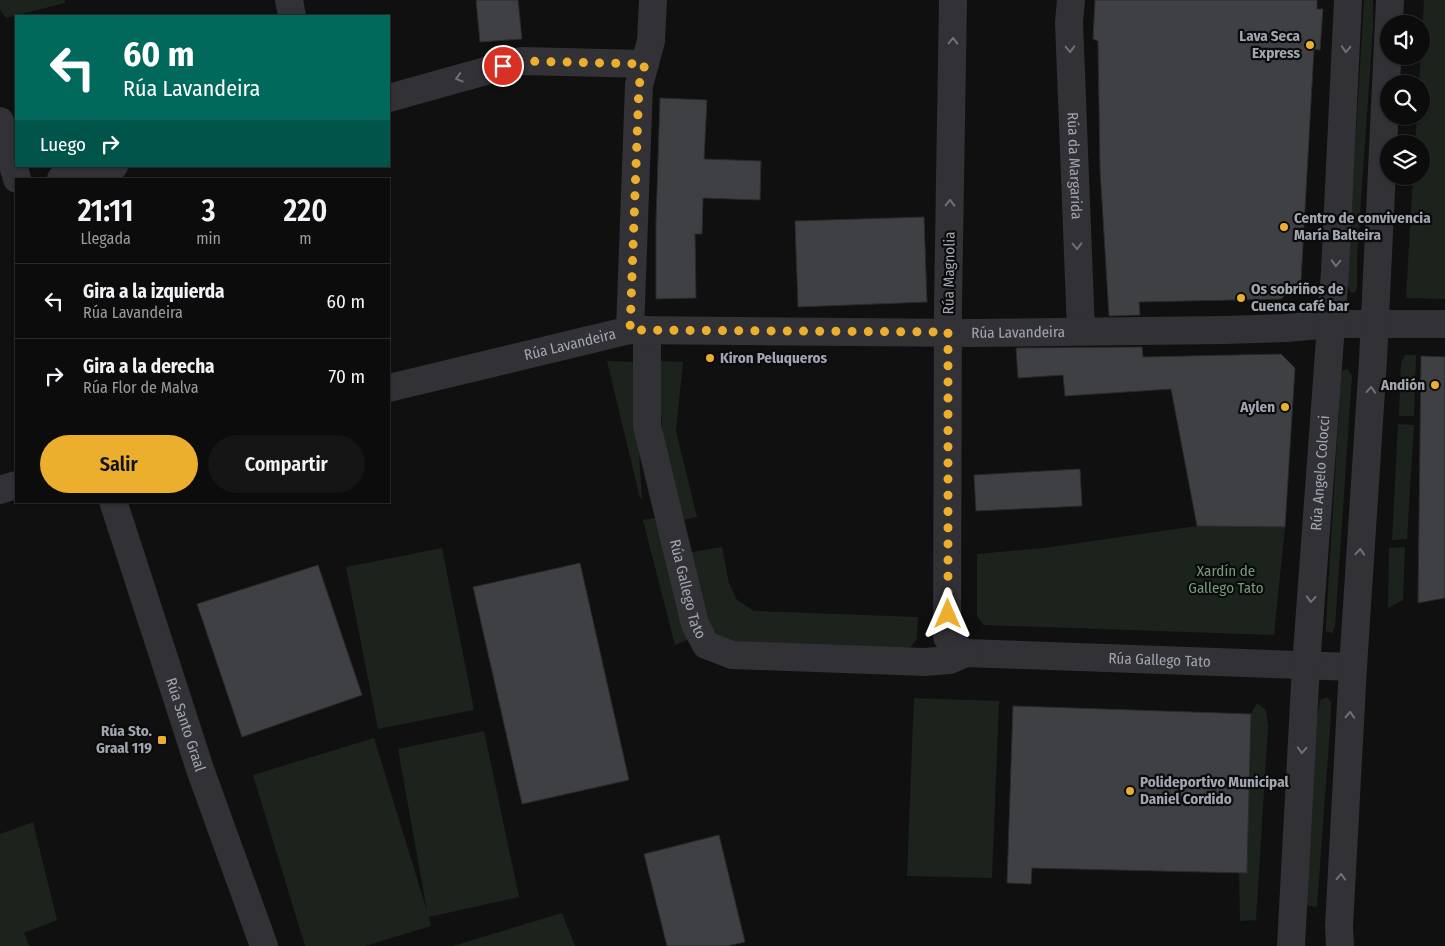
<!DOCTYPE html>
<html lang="es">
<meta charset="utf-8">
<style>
:root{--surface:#0c0c0d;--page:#151516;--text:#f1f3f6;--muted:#9a9b9d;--line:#2c2c2e;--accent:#ecaf2d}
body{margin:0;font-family:"Fira Sans Condensed",sans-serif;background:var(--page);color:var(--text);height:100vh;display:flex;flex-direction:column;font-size:19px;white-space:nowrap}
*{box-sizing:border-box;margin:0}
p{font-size:16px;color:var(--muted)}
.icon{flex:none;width:28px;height:28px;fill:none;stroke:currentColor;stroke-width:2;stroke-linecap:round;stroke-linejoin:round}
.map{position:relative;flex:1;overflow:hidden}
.side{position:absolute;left:15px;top:178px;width:375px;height:325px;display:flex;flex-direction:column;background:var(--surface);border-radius:0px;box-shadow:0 1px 4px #0004,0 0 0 1px var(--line)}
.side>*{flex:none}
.top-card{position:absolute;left:15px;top:15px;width:375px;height:152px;border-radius:0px;box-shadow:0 1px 4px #0004,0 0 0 1px var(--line);background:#00695c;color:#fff;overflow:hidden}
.buttons{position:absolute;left:1380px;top:15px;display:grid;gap:10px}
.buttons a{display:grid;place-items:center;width:50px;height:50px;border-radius:50%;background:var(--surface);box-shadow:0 1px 4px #0004,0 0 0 1px var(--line);font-size:25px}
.pin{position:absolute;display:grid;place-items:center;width:42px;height:42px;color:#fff;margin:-21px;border:2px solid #fff;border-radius:50%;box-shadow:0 1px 5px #0007}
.me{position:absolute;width:55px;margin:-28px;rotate:0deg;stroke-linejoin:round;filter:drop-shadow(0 0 4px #0008)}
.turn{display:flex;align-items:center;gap:18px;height:105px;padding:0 25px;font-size:22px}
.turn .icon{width:65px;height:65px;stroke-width:2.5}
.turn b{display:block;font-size:35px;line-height:42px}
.then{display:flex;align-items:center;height:48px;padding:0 25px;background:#0003;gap:10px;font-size:19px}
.eta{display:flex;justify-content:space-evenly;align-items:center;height:85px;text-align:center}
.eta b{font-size:30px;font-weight:600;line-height:35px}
.action{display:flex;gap:10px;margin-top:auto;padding:10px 25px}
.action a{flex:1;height:58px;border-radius:30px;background:var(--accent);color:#111;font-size:20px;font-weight:600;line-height:58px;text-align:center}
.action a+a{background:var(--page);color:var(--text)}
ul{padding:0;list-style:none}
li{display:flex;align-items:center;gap:15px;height:75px;padding:0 25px;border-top:1px solid var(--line)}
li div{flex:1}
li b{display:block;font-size:19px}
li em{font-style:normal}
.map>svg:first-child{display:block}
.green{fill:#1c231d}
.building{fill:#3f4044;stroke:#2a2a2d}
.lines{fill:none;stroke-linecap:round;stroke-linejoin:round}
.street{stroke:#313136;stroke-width:28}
.oneway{stroke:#6f717a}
.route{stroke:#ecaf2d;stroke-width:9;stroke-dasharray:0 16.2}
.poi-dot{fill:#ecaf2d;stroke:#0b0b0c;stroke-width:2}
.labels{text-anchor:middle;stroke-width:4.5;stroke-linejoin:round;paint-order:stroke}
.poi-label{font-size:15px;font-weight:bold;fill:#a1a6b1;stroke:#0b0b0c;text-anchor:end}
.street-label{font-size:15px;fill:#a1a6b1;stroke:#0b0b0c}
.park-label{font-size:15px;fill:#789c7b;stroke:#0b0b0c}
</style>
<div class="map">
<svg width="1445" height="946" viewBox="0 0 1445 946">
<rect width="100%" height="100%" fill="#101011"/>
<g class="green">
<polygon points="0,0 65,0 65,3 6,18 0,10"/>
<polygon points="1364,0 1373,0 1373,27 1357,259 1357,288 1355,293 1350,292 1347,282"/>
<polygon points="1424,0 1445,0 1445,299 1406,298 1413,176 1421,176 1421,144 1415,144 1417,116 1421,116 1421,84 1419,84"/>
<polygon points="1405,355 1416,355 1414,416 1399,416 1401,363"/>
<polygon points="607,361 633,362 642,499 640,498"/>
<polygon points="658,361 683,362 676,431 697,517 679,521 663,446"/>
<polygon points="1348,369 1352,376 1335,627 1332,633 1326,631 1326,623 1341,376 1343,370"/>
<polygon points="1398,424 1414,425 1407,539 1392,540"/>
<polygon points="661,517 689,626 687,640 675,645 643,520"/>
<polygon points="1197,526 1285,527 1274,635 984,625 977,616 977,554 1044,548"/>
<polygon points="722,547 729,583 737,600 754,611 918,617 917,639 909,649 743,647 721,639 704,619 687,553"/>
<polygon points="1405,547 1403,600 1388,608 1389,548"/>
<polygon points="442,548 474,710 378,729 346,567"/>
<polygon points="1327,697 1331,702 1331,714 1317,907 1306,905 1317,718 1320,700"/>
<polygon points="914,698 999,701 992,878 907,876"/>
<polygon points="1257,703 1266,710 1268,726 1256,920 1240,921 1239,873 1247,873 1251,714"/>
<polygon points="484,731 519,897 429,917 431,926 365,946 305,946 253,775 374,738 427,911 398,749"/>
<polygon points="33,822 57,920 24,933 29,946 0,946 0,834"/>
<polygon points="562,913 575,946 453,946"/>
</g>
<g class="building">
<polygon points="476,0 518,0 522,39 480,42"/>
<polygon points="1095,0 1317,0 1317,9 1323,9 1320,50 1314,49 1301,280 1281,299 1139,302 1140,315 1109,316 1100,169 1098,41 1093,39"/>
<polygon points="660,98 707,100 704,159 761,161 760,200 703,198 702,234 695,234 696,298 656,299 656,222"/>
<polygon points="924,217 927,302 798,307 795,221"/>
<polygon points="1142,347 1143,357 1281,354 1295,368 1285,527 1197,526 1171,389 1065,396 1063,375 1018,378 1016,348"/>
<polygon points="1421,356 1445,357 1445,598 1418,603"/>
<polygon points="1080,469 1082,506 976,511 974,475"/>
<polygon points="580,563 629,780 522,804 473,587"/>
<polygon points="318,565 362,695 242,737 197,604"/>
<polygon points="1013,706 1251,714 1247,873 1032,868 1031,884 1007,883"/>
<polygon points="719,835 745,942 727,946 667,946 644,854"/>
</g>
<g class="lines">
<g class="street">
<polyline points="289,0 292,16"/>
<path id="s1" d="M 953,0 L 948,303 L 947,637 L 954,646 L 966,653 L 1353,667"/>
<path id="s2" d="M 1071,0 L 1069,22 L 1081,331"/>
<polyline points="389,98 522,61 645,64"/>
<polyline points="0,121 17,179"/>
<polyline points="61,179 114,166"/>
<polyline points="630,330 639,85 651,41 653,0"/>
<path id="s3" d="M 647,330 L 647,426 L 695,624 L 706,645 L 732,655 L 924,662 L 950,660 L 966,653"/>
<path id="s4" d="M 389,388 L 630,330 L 969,333 L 1224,330 L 1286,328 L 1332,324 L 1445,324"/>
<polyline points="0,490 16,485"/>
<path id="s5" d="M 113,501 L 201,772 L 264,946"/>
<path id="s6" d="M 1291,946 L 1306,666 L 1335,271 L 1348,0"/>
<polyline points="1340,946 1339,926 1353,667 1373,360 1390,0"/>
</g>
</g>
<defs><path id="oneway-chevron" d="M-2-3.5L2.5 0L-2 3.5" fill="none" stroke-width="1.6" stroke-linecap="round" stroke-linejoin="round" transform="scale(1.25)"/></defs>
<g class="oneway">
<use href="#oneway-chevron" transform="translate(953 41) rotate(-89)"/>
<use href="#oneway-chevron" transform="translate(1070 49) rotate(88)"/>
<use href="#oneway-chevron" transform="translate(1346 49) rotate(93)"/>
<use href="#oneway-chevron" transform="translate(459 78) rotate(164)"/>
<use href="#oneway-chevron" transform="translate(950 203) rotate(-89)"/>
<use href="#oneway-chevron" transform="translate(1077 246) rotate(88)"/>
<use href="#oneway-chevron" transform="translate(1336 263) rotate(92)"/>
<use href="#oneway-chevron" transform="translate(1371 390) rotate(-86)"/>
<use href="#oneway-chevron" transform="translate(1360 552) rotate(-86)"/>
<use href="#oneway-chevron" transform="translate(1311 599) rotate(94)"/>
<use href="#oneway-chevron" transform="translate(1350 715) rotate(-87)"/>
<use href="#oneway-chevron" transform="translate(1302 750) rotate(93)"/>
<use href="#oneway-chevron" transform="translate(1341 877) rotate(-87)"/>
</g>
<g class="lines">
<polyline class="route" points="503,66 522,61 645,64 639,85 630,330 948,332 948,614"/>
</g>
<g class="poi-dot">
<circle cx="1310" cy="45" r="5"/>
<circle cx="1284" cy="227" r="5"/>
<circle cx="1241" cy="298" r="5"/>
<circle cx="710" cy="358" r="5"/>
<circle cx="1435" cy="385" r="5"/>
<circle cx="1285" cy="407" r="5"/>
<rect x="157" y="735" width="10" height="10" rx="2.5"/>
<circle cx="1130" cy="791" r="5"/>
</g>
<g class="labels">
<g class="poi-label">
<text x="1300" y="41">Lava Seca<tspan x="1300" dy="17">Express</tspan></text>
<text x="1294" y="223" text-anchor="start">Centro de convivencia<tspan x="1294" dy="17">María Balteira</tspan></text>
<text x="1251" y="294" text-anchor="start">Os sobriños de<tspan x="1251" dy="17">Cuenca café bar</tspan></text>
<text x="720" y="363" text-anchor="start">Kiron Peluqueros</text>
<text x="1425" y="390">Andión</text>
<text x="1275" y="412">Aylen</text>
<text x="152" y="736">Rúa Sto.<tspan x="152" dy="17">Graal 119</tspan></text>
<text x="1140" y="787" text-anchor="start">Polideportivo Municipal<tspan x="1140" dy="17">Daniel Cordido</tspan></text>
</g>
<g class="street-label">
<text dy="5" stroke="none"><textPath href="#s2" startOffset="166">Rúa da Margarida</textPath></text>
<text transform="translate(949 273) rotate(-89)" y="5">Rúa Magnolia</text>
<text dy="5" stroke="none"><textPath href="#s4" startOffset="636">Rúa Lavandeira</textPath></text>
<text dy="5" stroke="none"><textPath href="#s4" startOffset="186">Rúa Lavandeira</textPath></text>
<text dy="5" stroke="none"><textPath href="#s6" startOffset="474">Rúa Angelo Colocci</textPath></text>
<text dy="5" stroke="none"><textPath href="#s3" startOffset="264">Rúa Gallego Tato</textPath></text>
<text dy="5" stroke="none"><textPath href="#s1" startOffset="856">Rúa Gallego Tato</textPath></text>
<text dy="5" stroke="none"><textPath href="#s5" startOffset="235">Rúa Santo Graal</textPath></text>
</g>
<g class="park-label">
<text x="1226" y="576">Xardín de<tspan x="1226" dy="17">Gallego Tato</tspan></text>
</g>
</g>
</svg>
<div class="buttons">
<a><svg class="icon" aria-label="sound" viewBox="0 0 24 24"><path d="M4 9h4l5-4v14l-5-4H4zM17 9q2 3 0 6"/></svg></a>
<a><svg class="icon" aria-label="search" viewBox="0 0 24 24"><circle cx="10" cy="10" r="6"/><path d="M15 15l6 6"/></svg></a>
<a><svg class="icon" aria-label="layers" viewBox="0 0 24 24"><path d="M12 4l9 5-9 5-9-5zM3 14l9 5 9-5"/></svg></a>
</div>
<div class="pin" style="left:503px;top:66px;background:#d93025"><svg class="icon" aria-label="arrive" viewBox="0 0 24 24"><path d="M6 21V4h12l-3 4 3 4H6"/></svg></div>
<svg class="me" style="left:948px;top:614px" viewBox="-20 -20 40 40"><path d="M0-17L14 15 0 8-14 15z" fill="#ecaf2d" stroke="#fff" stroke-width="4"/></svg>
<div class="top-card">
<div class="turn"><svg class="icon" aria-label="left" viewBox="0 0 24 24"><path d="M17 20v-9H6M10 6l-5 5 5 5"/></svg><div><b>60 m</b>Rúa Lavandeira</div></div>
<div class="then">Luego<svg class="icon" aria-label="right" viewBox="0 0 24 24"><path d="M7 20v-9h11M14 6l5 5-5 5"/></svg></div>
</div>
<section class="side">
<div class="eta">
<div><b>21:11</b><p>Llegada</p></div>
<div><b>3</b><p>min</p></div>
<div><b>220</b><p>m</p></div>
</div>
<ul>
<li><svg class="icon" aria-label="left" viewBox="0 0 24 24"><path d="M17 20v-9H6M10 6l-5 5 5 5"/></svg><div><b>Gira a la izquierda</b><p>Rúa Lavandeira</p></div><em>60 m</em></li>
<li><svg class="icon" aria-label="right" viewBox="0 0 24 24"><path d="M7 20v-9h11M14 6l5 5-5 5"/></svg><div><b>Gira a la derecha</b><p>Rúa Flor de Malva</p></div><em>70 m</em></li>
</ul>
<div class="action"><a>Salir</a><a>Compartir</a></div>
</section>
</div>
